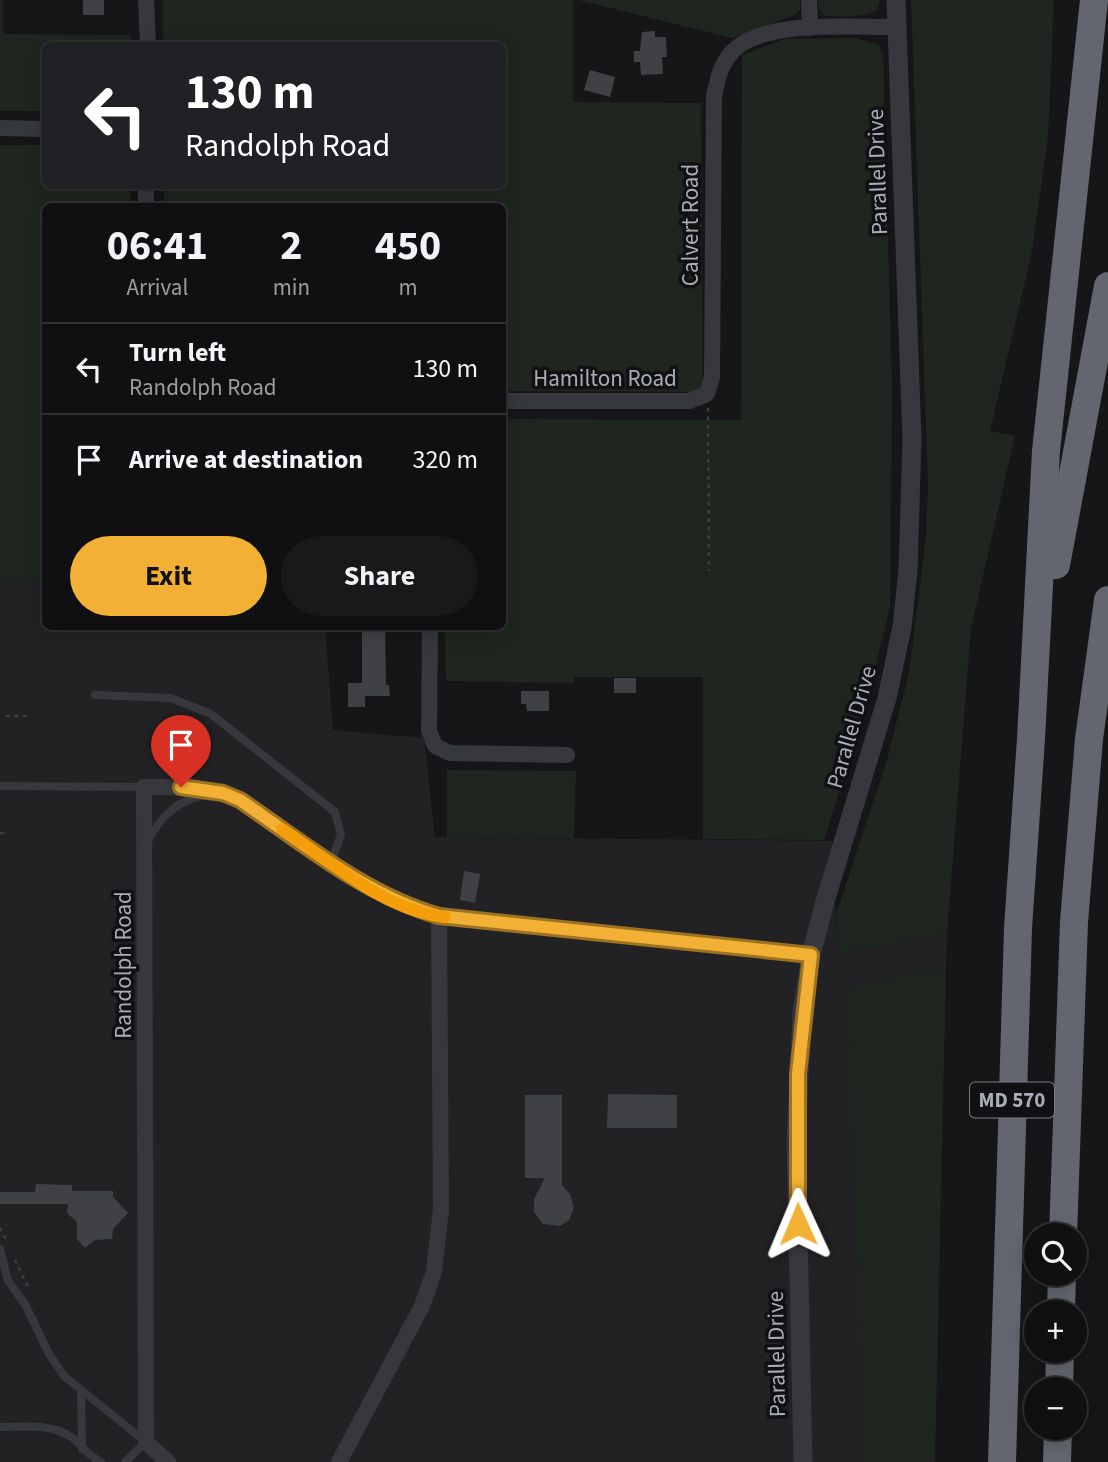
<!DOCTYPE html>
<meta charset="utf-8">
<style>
:root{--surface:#101012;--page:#19191b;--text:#f1f3f6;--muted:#9c9d9f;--line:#303032;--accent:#f2b134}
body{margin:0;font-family:"Source Sans 3",sans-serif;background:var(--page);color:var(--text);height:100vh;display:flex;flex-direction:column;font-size:26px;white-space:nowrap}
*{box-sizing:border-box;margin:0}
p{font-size:23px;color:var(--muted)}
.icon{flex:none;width:38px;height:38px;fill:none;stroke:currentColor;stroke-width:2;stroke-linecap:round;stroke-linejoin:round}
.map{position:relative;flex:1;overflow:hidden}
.sheet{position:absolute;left:42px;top:203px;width:464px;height:427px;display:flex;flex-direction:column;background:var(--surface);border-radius:10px;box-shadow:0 4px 18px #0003,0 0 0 2px var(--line)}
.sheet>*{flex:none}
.guide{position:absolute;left:42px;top:42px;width:464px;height:147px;border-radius:10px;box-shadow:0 4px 18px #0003,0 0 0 2px var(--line);background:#202124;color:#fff;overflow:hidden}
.buttons{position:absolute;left:1024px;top:1223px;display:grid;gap:14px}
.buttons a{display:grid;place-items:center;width:63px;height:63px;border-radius:50%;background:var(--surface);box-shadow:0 4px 18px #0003,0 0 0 2px var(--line);font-size:35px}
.pin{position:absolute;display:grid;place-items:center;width:60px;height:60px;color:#fff;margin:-72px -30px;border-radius:50% 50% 50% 0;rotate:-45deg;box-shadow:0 0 7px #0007}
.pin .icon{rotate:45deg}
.me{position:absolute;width:77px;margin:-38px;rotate:359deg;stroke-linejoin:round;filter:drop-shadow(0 0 5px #0008)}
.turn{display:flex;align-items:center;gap:24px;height:147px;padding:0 28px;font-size:32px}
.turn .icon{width:91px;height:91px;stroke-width:2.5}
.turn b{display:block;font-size:49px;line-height:60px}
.eta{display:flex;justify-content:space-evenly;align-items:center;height:119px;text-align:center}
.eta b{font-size:42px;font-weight:700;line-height:49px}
.cta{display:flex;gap:14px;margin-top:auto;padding:14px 28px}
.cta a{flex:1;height:80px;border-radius:42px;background:var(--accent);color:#111;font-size:28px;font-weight:700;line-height:80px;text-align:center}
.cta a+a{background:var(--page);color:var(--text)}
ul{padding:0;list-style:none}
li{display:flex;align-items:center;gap:21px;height:91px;padding:0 28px;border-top:2px solid var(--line)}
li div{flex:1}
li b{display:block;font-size:26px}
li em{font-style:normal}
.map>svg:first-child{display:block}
.built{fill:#222225}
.green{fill:#1e261f}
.building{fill:#404145}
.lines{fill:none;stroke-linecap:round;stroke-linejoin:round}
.path{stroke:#3d3f44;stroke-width:2.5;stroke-dasharray:3.5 5;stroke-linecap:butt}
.service{stroke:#37383d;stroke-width:8}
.minor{stroke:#37383d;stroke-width:16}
.tertiary{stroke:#37383d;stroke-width:19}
.motorway{stroke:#63666e;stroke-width:28}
.route-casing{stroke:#9d7322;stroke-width:18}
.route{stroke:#f2b134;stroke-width:12}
.slow{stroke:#f59e0b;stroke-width:12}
.labels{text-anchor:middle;stroke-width:7;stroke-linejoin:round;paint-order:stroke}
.shield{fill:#111113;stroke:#7b7e86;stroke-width:2}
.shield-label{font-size:21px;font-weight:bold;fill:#a8adb8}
.street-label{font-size:23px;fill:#a8adb8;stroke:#111113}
</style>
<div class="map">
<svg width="1108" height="1462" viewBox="0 0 1108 1462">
<rect width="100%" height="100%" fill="#161618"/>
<polygon class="built" points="0,581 45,581 46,626 325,627 333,730 424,738 435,837 832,841 838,954 947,934 946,968 849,986 864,1462 0,1462"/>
<g class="green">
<polygon points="0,0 3,0 3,34 131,35 131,45 46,46 45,111 0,111"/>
<polygon points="163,0 573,0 573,102 701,103 703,392 502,391 502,206 164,206 164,186 502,186 502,46 163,45"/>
<polygon points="578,0 800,0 800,9 795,15 732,38"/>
<path d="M 818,0 L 880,0 L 877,10 C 862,18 842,17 825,16 L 818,8 Z"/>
<polygon points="911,0 1054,0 1048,138 1031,256 990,431 1015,436 971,628 947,934 838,954 836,915 887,760 909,673 926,537 928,482"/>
<polygon points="855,38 879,45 883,55 892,390 890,607 861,723 824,840 703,839 703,677 574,677 574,683 446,681 445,627 502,626 502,419 741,420 742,55 785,39"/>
<polygon points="0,145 45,145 46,186 130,186 131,206 46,206 45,581 0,581"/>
<polygon points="447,770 576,771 574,838 447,837"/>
<polygon points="946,968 935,1462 864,1462 848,986"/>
</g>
<g class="building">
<rect x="83" y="0" width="21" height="15"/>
<polygon points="655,31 655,37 666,37 667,57 662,57 663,74 641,75 640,62 634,62 634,51 640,51 642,32"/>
<polygon points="590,70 615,77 610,97 584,90"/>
<polygon points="362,626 385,626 386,685 389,685 390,696 365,696 365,707 348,707 348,683 362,683"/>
<rect x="614" y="678" width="22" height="15"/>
<polygon points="521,691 549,691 549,711 527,711 526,704 521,704"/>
<polygon points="464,871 480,874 475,903 460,900"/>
<polygon points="608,1094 677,1095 677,1128 607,1128"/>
<polygon points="525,1095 562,1095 562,1185 570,1194 574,1208 569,1220 560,1226 543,1224 534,1212 534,1199 545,1178 525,1178"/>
<polygon points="36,1184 72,1185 72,1191 113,1191 113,1197 128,1213 113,1229 112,1239 95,1240 85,1248 77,1239 77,1222 67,1213 68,1204 0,1204 0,1192 35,1192"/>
</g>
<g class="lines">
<g class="path">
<polyline points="708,408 709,571"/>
<polyline points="6,716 28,716"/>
<polyline points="0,833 5,833"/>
<polyline points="0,1228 7,1241"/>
<polyline points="15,1260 29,1289"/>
</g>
<g class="service">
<polyline points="95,695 171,698 211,714 335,812 341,835 331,862"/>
<polyline points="0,786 144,787"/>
<path d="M 148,841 C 161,816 177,800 206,795"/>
<polyline points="0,1249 8,1281 25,1304 49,1354 64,1376 146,1442 125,1462"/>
<polyline points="81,1391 82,1449"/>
<path d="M 0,1427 C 23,1427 51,1423 71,1437 C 82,1445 88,1456 101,1462"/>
</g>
<g class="minor">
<polyline points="146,0 148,46"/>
<polyline points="809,0 810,28"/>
<polyline points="0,128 46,129"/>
<polyline points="146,186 146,206"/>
<path d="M 502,401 L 689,401 L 707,394 L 712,377 L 714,97 C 717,81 720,65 732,52 C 764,18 853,28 896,27"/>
<polyline points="430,626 429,730 435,746 450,753 567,755"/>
<path d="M 168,1462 L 146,1442 L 144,787 C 178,787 209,786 240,800 C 303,843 365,895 439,916 L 811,955"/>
<polyline points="339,1462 422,1306 434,1272 441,1209 439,916"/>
</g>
<polyline class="tertiary" points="803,1462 796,1140 802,1013 811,955 824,905 887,698 902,627 908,571 912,439 896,0"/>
<g class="motorway">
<polyline points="1056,565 1108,286"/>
<polyline points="1063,1236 1074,922 1089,739 1108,600"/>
<polyline points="1061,1312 1062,1274"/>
<polyline points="1059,1390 1060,1351"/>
<polyline points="1002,1462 1018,928 1031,739 1046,451 1094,0"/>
<polyline points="1057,1462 1058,1428"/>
</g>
</g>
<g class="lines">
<g class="route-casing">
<path id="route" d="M 181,787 L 223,793 L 240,800 C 303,843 365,895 439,916 L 811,955 L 798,1074 L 798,1224"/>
</g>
<use href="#route" class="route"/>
<path class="slow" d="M 282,829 C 330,861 385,911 445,917"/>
</g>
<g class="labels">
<rect class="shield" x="970" y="1082.5" width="84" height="35" rx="5"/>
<g class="shield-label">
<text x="1012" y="1107">MD 570</text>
</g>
<g class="street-label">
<text transform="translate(877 172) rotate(-92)" y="8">Parallel Drive</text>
<text transform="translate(690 225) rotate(-90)" y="8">Calvert Road</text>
<text x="605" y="386">Hamilton Road</text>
<text transform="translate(851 727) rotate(-74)" y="8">Parallel Drive</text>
<text transform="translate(123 965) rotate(-90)" y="8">Randolph Road</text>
<text transform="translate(776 1354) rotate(-91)" y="8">Parallel Drive</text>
</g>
</g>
</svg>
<div class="buttons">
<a><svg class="icon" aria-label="search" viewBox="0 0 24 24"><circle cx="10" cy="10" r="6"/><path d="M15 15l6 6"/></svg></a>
<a>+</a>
<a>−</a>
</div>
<div class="pin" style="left:181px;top:787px;background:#d93025"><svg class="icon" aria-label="arrive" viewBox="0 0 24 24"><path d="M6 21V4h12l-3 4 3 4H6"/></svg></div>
<svg class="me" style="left:798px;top:1224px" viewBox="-20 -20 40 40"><path d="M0-17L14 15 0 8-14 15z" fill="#f2b134" stroke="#fff" stroke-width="4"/></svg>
<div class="guide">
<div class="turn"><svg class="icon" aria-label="left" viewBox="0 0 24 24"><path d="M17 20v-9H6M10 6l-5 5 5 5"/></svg><div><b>130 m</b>Randolph Road</div></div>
</div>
<section class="sheet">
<div class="eta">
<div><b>06:41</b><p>Arrival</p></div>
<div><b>2</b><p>min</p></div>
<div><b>450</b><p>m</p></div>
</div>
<ul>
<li><svg class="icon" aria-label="left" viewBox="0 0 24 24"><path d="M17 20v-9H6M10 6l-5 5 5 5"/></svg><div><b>Turn left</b><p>Randolph Road</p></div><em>130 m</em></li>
<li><svg class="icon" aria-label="arrive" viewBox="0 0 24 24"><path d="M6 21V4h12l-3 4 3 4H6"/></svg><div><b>Arrive at destination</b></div><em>320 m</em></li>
</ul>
<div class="cta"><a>Exit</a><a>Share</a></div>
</section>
</div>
